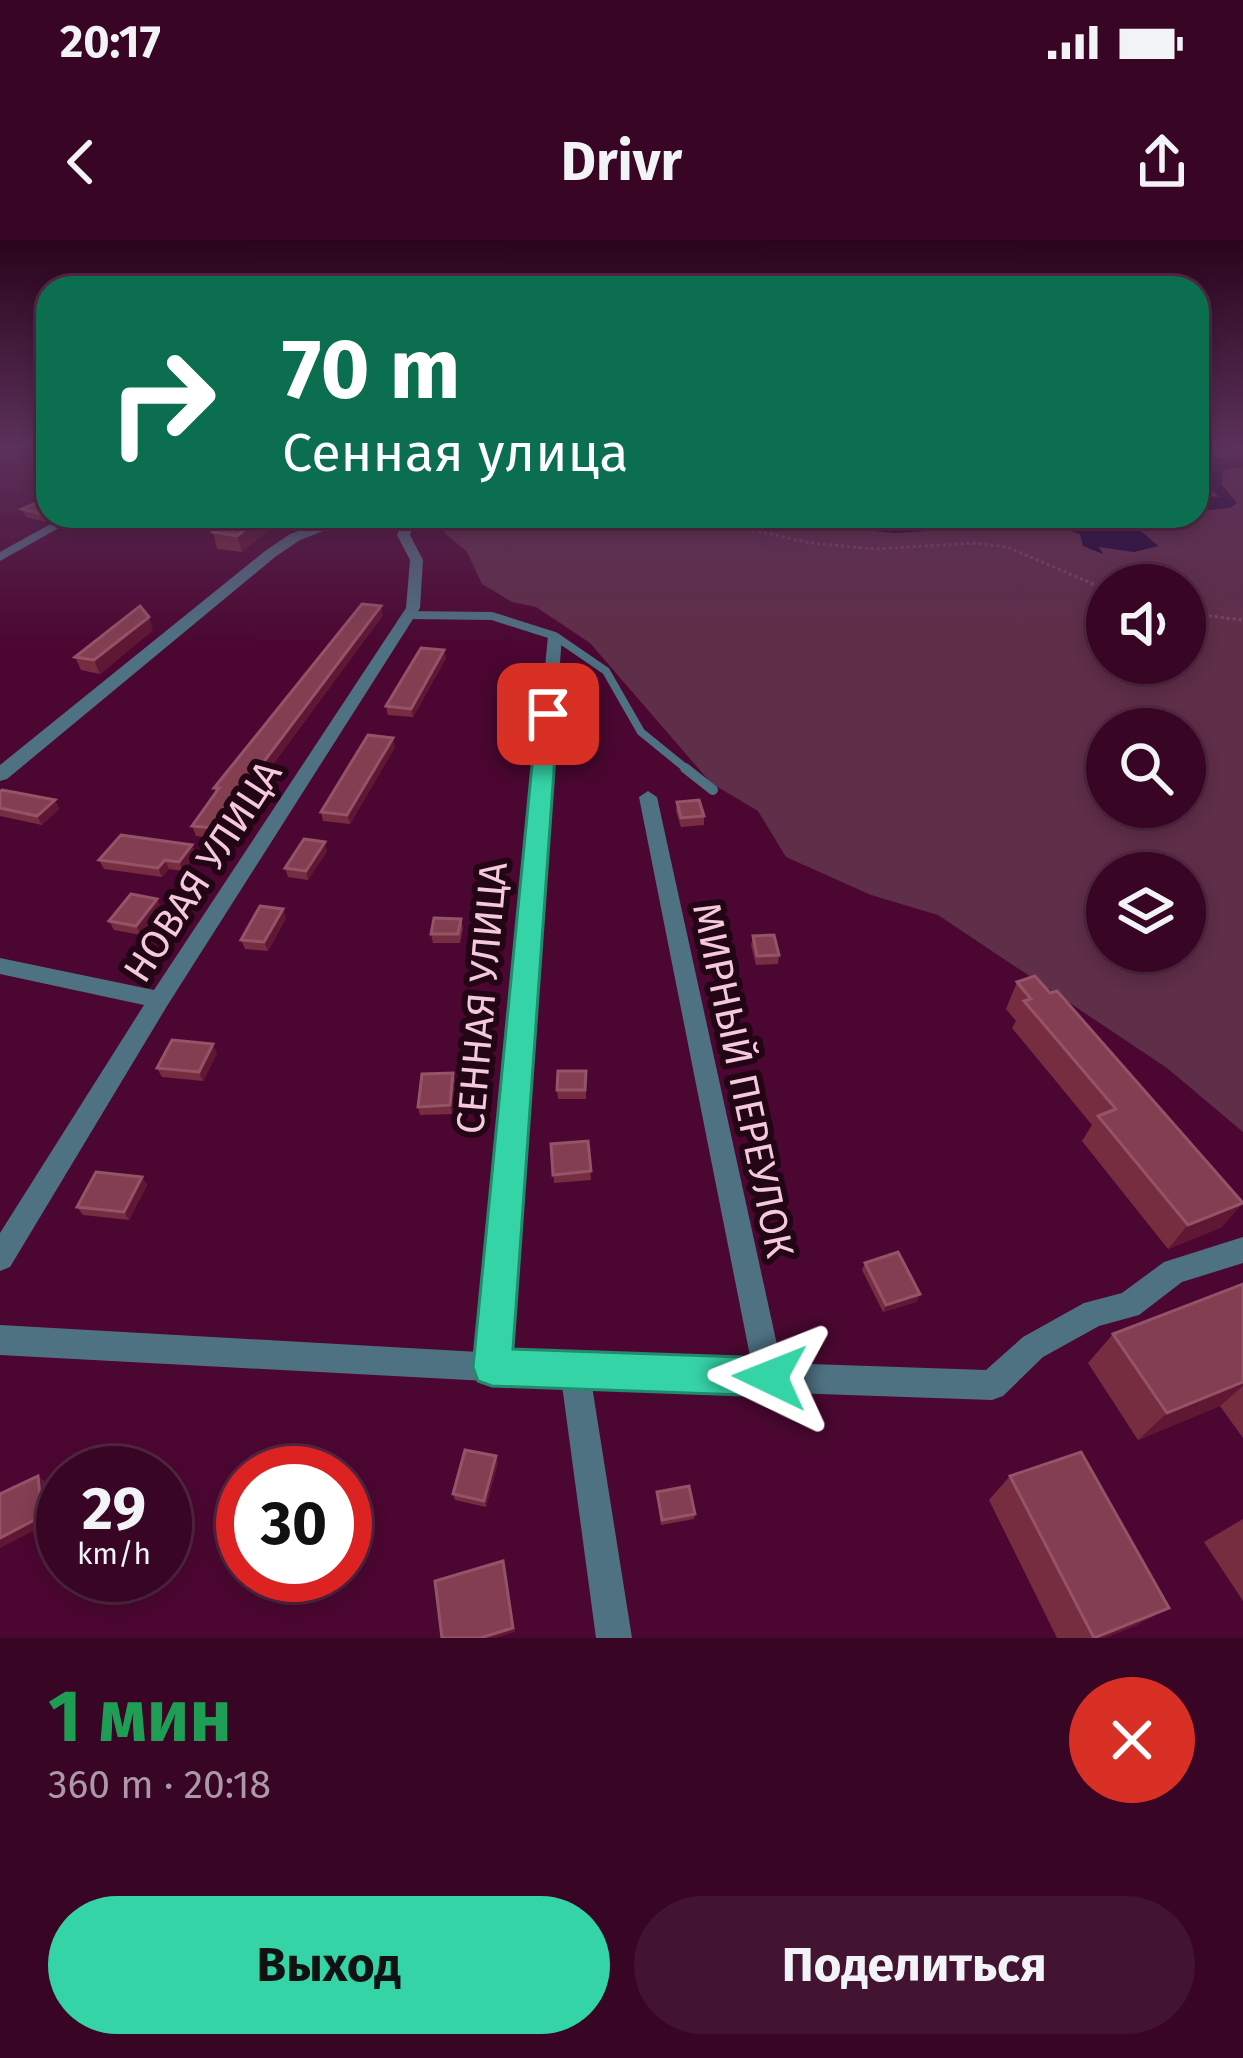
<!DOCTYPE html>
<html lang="ru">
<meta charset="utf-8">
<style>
:root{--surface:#380525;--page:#431332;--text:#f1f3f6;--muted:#ab99a7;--line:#522642;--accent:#35d4a7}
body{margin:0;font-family:"Fira Sans",sans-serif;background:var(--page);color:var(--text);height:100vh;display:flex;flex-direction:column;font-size:45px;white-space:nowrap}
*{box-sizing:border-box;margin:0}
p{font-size:39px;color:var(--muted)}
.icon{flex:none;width:66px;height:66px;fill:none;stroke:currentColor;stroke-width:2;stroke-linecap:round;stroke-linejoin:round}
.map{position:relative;height:1398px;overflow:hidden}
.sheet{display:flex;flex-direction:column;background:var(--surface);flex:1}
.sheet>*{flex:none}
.guide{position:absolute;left:36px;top:36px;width:1173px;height:252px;border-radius:36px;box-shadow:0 6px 18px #0003,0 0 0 3px var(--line);background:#0b6e4f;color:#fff;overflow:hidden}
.tools{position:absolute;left:1086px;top:324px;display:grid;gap:24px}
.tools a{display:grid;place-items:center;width:120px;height:120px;border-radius:50%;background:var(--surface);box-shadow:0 6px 18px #0003,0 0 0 3px var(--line);font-size:60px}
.speed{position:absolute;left:36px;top:1206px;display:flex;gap:24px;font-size:60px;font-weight:700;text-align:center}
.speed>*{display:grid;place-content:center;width:156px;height:156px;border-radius:50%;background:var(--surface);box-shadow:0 6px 18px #0003,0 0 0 3px var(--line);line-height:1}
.speed small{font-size:30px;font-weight:400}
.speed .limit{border:18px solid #d22;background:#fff;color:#111}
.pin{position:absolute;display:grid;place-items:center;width:102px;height:102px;color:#fff;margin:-51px;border-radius:24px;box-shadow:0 6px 18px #0006}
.me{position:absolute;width:132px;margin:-66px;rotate:272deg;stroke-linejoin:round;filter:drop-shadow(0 0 9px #0008)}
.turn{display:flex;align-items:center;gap:42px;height:252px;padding:0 48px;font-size:54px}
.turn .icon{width:156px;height:156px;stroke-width:2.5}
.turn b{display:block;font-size:84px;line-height:102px}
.round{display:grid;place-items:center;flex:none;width:126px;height:126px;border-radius:63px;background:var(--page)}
.head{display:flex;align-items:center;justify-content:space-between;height:204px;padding:0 48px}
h1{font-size:72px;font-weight:700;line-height:90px;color:#1e9e55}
.cta{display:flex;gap:24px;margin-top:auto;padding:24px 48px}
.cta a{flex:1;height:138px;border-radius:72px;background:var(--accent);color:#111;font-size:48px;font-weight:700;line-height:138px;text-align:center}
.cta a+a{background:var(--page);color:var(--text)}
.status{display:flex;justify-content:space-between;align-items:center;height:84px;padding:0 60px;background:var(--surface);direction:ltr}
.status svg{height:33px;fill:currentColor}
header{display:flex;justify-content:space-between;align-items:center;height:156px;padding:0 48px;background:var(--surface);font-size:54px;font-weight:700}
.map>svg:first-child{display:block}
.green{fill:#5f2e48;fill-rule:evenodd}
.water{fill:#120234}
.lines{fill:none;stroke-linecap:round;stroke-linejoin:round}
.path{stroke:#814467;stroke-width:3;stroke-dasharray:3 3;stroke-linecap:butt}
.service-far1{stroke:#4f7283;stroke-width:8}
.service{stroke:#4f7283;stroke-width:10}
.minor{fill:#4f7283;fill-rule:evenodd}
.tertiary{fill:#4f7283;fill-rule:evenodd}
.wall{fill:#762d40}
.shaded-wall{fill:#5f1733}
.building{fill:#833e51;stroke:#955367;stroke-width:3}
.route{fill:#35d4a7;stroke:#228a6d;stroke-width:3}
.labels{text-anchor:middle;stroke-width:12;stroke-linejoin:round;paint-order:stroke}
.street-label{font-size:39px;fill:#f4c9dd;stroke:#220615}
</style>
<div class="status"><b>20:17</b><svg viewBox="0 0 49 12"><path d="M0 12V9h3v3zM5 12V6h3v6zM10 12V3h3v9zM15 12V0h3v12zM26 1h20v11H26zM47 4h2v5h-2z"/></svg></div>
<header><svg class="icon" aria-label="back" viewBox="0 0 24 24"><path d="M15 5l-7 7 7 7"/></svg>Drivr<svg class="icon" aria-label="share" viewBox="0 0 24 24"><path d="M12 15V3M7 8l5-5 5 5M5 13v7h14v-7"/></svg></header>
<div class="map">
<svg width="1243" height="1398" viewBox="0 0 1243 1398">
<rect width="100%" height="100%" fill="#4b0731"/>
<path class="green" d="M 1197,208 L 1243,208 L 1243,892 L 1167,828 L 938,675 L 871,655 L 786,617 L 758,571 L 711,543 L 590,403 L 536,367 L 512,362 L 482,344 L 467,312 L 438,287 L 436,276 L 1197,276 ZM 1107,345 L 1185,345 L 1185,423 L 1107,423 ZM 1107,489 L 1185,489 L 1185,567 L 1107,567 ZM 1107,633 L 1185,633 L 1185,711 L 1107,711 Z"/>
<g class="water">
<polygon points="1197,208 1209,208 1216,218 1243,217 1243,227 1223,230 1222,245 1237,263 1230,268 1197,271 1197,256 1219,257 1209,247 1209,228 1197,220"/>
<polygon points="862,276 868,282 883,284 1057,276 1091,289 1102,286 1095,276 1124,276 1158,306 1134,312 1099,307 1103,314 1083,306 1080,294 1041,280 1019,279 995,287 894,293 865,290 839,277"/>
</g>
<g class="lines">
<g class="path">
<polyline points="688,276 810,303 876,309 976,303 1007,307 1107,350"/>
<polyline points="707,276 724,284"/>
<polyline points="1185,373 1243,380"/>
</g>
<polyline class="service-far1" points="409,375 492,376 555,396 606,431 641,492 689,531"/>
<polyline class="service" points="685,528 713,550"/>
<g class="minor">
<polygon points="65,276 80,276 0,321 0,312"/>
<polygon points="404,276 416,276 410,295 423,320 420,368 167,766 10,1027 0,1031 0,993 144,765 0,734 0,718 154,750 406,368 410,320 397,295"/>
<polygon points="555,392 562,396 508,1113 751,1121 639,557 648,551 657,557 781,1123 986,1130 1023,1097 1084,1063 1122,1053 1164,1022 1243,997 1243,1023 1182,1042 1139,1075 1099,1086 1043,1117 1003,1156 992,1160 592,1146 632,1398 596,1398 562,1145 0,1115 0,1085 479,1112 548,396"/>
</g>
<polygon class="tertiary" points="341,276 362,276 300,300 275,317 7,539 0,541 0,525 265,311 290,294"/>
</g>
<g class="wall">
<polygon points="48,258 46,282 26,277 22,269"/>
<polygon points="102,276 79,290 69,287 66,280"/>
<polygon points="283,278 242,312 217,309 213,292"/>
<polygon points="383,375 218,599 196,596 192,586 216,553 214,548"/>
<polygon points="153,390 100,434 81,430 75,417"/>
<polygon points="446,418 413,477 388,475 386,466"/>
<polygon points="395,507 350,584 323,581 321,572"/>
<polygon points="0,552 55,560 59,569 42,585 0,576"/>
<polygon points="677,562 704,576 704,585 681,587 676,571"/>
<polygon points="192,605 196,614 183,631 169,629 162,637 104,629 99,620"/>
<polygon points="327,611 308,640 288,637 285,628"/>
<polygon points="157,659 161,668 141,695 114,690 109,681"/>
<polygon points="286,678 268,711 245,709 241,700"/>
<polygon points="461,679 463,688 460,703 433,703 431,694"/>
<polygon points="753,696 779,715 778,724 756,725 751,705"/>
<polygon points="1017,742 1222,987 1168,1009 1082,901 1092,885 1012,788 1016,781 1006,769"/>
<polygon points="217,813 203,841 162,837 157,828"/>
<polygon points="586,831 586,859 558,859 557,850"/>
<polygon points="453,833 455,842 452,874 420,875 418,867"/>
<polygon points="588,901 591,940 554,943 551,904"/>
<polygon points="142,937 147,945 129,980 83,975 77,967"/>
<polygon points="865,1023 920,1054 916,1062 883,1072 862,1030"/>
<polygon points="1243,1044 1243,1198 1220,1166 1138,1200 1088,1123 1113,1094"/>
<polygon points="498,1222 486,1267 455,1260 453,1254"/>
<polygon points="1010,1236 1137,1385 1105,1398 1057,1398 989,1260"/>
<polygon points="657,1252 695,1274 694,1279 661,1285"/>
<polygon points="1243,1279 1243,1361 1204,1302"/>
</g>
<g class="shaded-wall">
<polygon points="48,271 48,276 56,276 46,282 42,274"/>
<polygon points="86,276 102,276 79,290 76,282"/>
<polygon points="262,276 283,276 283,278 242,312 237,296"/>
<polygon points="381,366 383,375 218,599 214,588"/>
<polygon points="149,377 153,390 100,434 94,420"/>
<polygon points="444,410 446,418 413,477 411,469"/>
<polygon points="393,498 395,507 350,584 347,575"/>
<polygon points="55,560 59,569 42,585 37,576"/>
<polygon points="325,602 327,611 308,640 306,631"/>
<polygon points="192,605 196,614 183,631 179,622"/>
<polygon points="165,620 169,629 162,637 158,628"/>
<polygon points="157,659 161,668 141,695 136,686"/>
<polygon points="283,669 286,678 268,711 264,702"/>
<polygon points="213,804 217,813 203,841 199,832"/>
<polygon points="453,833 455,842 452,874 450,865"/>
<polygon points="142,937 147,945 129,980 124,972"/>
<polygon points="1243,963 1222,987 1168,1009 1188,985"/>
<polygon points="920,1054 916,1062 883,1072 886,1065"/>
<polygon points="1243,1142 1243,1146 1220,1166 1138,1200 1167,1173"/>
<polygon points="496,1216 498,1222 486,1267 484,1261"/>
<polygon points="38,1236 46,1242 51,1282 0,1308 0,1298"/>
<polygon points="503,1321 515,1392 496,1398 480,1398"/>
<polygon points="1169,1368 1137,1385 1105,1398 1093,1398"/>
</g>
<g class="building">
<polygon points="47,258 48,271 42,274 22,269"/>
<polygon points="71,276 86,276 76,282 66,280"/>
<polygon points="234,276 262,276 237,296 213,292"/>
<polygon points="362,364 381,366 214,588 192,586 219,548 214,548"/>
<polygon points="140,366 149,377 94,420 75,417"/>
<polygon points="421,408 444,410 411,469 386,466"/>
<polygon points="368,495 393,498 347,575 321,572"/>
<polygon points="2,550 55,560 37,576 0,568 0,552"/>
<polygon points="699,560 704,576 681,578 677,562"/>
<polygon points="121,595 192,605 179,622 165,620 158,628 99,620"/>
<polygon points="304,599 325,602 306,631 285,628"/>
<polygon points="131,654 157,659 136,686 109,681"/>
<polygon points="260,666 283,669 264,702 241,700"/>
<polygon points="434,678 461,679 458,694 431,694"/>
<polygon points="774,695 779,715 757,716 753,696"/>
<polygon points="1035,736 1050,753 1057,751 1243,963 1188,985 1098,876 1116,869 1024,761 1031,759 1017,742"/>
<polygon points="172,800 213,804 199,832 157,828"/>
<polygon points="558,831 586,831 585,850 557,850"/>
<polygon points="453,833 450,865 418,867 422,834"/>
<polygon points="588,901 591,931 553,935 551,904"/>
<polygon points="96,932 142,937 124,972 77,967"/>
<polygon points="898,1012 920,1054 886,1065 865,1023"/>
<polygon points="1243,1044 1243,1142 1167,1173 1113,1094"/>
<polygon points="465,1210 496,1216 484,1261 453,1254"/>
<polygon points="1081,1212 1169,1368 1094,1398 1010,1236"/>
<polygon points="38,1236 42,1276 0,1298 0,1254"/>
<polygon points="689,1246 695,1274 662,1280 657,1252"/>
<polygon points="503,1321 513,1388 480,1398 442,1398 435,1341"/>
</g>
<linearGradient id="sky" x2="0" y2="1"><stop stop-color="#29041b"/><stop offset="0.51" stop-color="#5b315a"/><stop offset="1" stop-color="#5b315a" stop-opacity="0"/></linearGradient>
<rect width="1243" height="404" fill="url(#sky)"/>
<polygon class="route" points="548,468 558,474 513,1109 770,1118 783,1123 789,1137 783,1151 770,1156 492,1146 478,1141 473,1127 537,474"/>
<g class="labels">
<g class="street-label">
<text transform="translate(202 631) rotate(-57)" y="14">НОВАЯ УЛИЦА</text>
<text transform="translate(481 758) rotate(-85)" y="14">СЕННАЯ УЛИЦА</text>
<text transform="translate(744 840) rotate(78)" y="14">МИРНЫЙ ПЕРЕУЛОК</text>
</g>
</g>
</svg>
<div class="tools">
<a><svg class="icon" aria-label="sound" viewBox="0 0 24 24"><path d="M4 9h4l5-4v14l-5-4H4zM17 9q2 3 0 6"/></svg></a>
<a><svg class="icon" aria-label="search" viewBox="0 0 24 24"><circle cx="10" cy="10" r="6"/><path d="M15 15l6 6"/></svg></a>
<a><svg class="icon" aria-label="layers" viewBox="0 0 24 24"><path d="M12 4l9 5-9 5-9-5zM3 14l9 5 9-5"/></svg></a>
</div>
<div class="speed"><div>29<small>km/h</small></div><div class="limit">30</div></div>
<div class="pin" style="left:548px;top:474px;background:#d93025"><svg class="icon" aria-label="arrive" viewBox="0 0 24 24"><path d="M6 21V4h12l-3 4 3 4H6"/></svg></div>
<svg class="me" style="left:770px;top:1137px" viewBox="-20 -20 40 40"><path d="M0-17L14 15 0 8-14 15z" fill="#35d4a7" stroke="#fff" stroke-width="4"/></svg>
<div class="guide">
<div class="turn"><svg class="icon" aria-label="right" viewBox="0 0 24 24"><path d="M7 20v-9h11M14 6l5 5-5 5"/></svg><div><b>70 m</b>Сенная улица</div></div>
</div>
</div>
<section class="sheet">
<div class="head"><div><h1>1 мин</h1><p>360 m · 20:18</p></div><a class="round" style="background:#d93025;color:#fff"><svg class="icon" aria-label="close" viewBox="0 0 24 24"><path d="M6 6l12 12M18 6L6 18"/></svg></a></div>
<div class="cta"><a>Выход</a><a>Поделиться</a></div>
</section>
